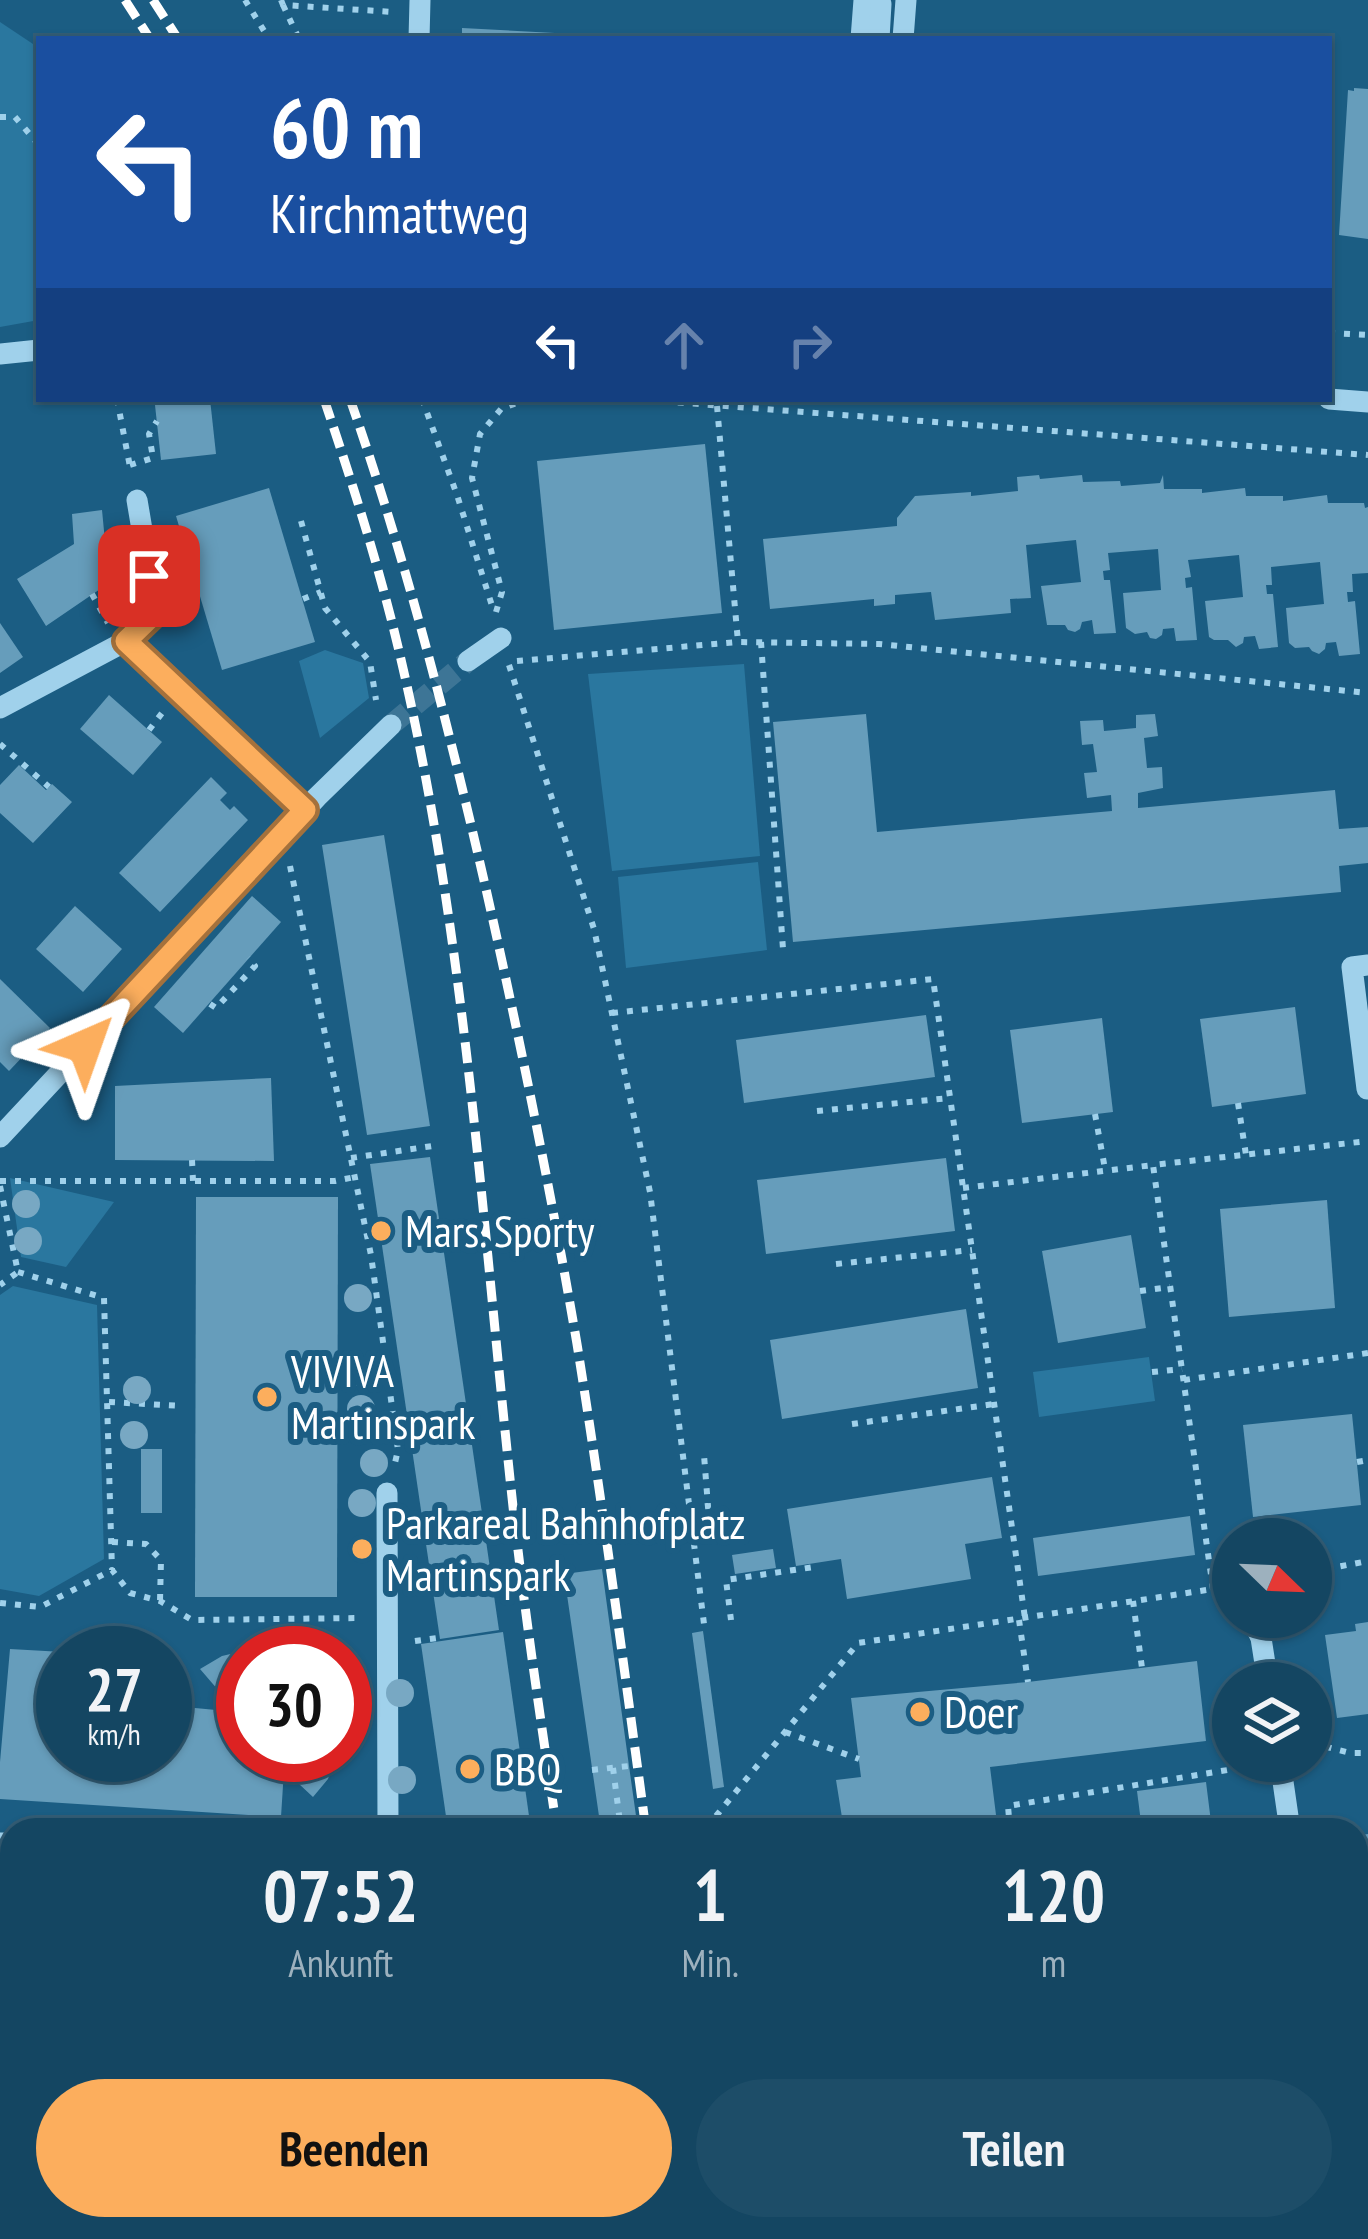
<!DOCTYPE html>
<html lang="de">
<style>
:root{--surface:#144662;--page:#1d4d68;--text:#f1f3f6;--muted:#9db1be;--line:#335e77;--accent:#fcae5d}
body{margin:0;font-family:"PT Sans Narrow",sans-serif;background:var(--page);color:var(--text);height:100vh;display:flex;flex-direction:column;font-size:45px;white-space:nowrap}
*{box-sizing:border-box;margin:0}
p{font-size:39px;color:var(--muted)}
.icon{flex:none;width:66px;height:66px;fill:none;stroke:currentColor;stroke-width:2;stroke-linecap:round;stroke-linejoin:round}
.map{position:relative;flex:1;overflow:hidden}
.details{position:absolute;left:0px;top:1818px;width:1368px;height:423px;display:flex;flex-direction:column;background:var(--surface);border-radius:36px 36px 0 0;box-shadow:0 3px 9px #0004,0 0 0 3px var(--line)}
.details>*{flex:none}
.guide{position:absolute;left:36px;top:36px;width:1296px;height:366px;border-radius:0px;box-shadow:0 3px 9px #0004,0 0 0 3px var(--line);background:#1a4fa0;color:#fff;overflow:hidden}
.needle{width:78px;rotate:113deg}
.tools{position:absolute;left:1212px;top:1518px;display:grid;gap:24px}
.tools a{display:grid;place-items:center;width:120px;height:120px;border-radius:50%;background:var(--surface);box-shadow:0 3px 9px #0004,0 0 0 3px var(--line);font-size:60px}
.speed{position:absolute;left:36px;top:1626px;display:flex;gap:24px;font-size:60px;font-weight:700;text-align:center}
.speed>*{display:grid;place-content:center;width:156px;height:156px;border-radius:50%;background:var(--surface);box-shadow:0 3px 9px #0004,0 0 0 3px var(--line);line-height:1}
.speed small{font-size:30px;font-weight:400}
.speed .limit{border:18px solid #d22;background:#fff;color:#111}
.pin{position:absolute;display:grid;place-items:center;width:102px;height:102px;color:#fff;margin:-51px;border-radius:24px;box-shadow:0 6px 18px #0006}
.me{position:absolute;width:132px;margin:-66px;rotate:43deg;stroke-linejoin:round;filter:drop-shadow(0 0 9px #0008)}
.turn{display:flex;align-items:center;gap:42px;height:252px;padding:0 36px;font-size:54px}
.turn .icon{width:156px;height:156px;stroke-width:2.5}
.turn b{display:block;font-size:84px;line-height:102px}
.lanes{display:flex;align-items:center;height:114px;padding:0 36px;background:#0003;justify-content:center;gap:60px;direction:ltr}
.lanes .off{opacity:.35}
.eta{display:flex;justify-content:space-evenly;align-items:center;height:204px;text-align:center}
.eta b{font-size:72px;font-weight:700;line-height:84px}
.button{display:flex;gap:24px;margin-top:auto;padding:24px 36px}
.button a{flex:1;height:138px;border-radius:72px;background:var(--accent);color:#111;font-size:48px;font-weight:700;line-height:138px;text-align:center}
.button a+a{background:var(--page);color:var(--text)}
.map>svg:first-child{display:block}
.green{fill:#2a779f}
.building{fill:#669dbb}
.lines{fill:none;stroke-linecap:round;stroke-linejoin:round}
.minor-tunnel{stroke:#3d7596;stroke-width:21;stroke-dasharray:21 10;stroke-linecap:butt}
.path{stroke:#a0d1eb;stroke-width:6;stroke-dasharray:6 9;stroke-linecap:butt}
.minor{stroke:#a0d1eb;stroke-width:21}
.rail{stroke:#fff;stroke-width:9;stroke-dasharray:21 9;stroke-linecap:butt}
.tree{fill:#78a8c3}
.route-casing{stroke:#a4713c;stroke-width:30}
.route{stroke:#fcae5d;stroke-width:21}
.poi-dot{fill:#fcae5d;stroke:#1b5d83;stroke-width:4.5}
.labels{text-anchor:middle;stroke-width:12;stroke-linejoin:round;paint-order:stroke}
.poi-label{font-size:45px;fill:#fff;stroke:#1b5d83;text-anchor:start}
</style>
<div class="map">
<svg width="1368" height="2239" viewBox="0 0 1368 2239">
<rect width="100%" height="100%" fill="#1b5d83"/>
<g class="green">
<polygon points="0,22 39,48 39,320 0,327"/>
<polygon points="325,650 363,663 369,698 320,738 299,661"/>
<polygon points="744,664 760,856 612,871 588,674"/>
<polygon points="758,862 767,950 626,968 618,877"/>
<polygon points="10,1178 114,1202 66,1267 21,1257"/>
<polygon points="13,1286 97,1305 104,1559 39,1596 0,1589 0,1295"/>
<polygon points="1149,1357 1155,1401 1039,1417 1033,1372"/>
</g>
<g class="building">
<polygon points="462,28 592,35 592,39 462,39"/>
<polygon points="1354,88 1368,89 1368,239 1339,235 1348,90 1354,91"/>
<polygon points="210,399 216,454 161,460 155,405"/>
<polygon points="705,444 722,613 554,630 537,461"/>
<polygon points="1039,475 1040,479 1082,475 1083,482 1120,481 1121,486 1160,483 1163,475 1164,489 1202,489 1202,493 1245,488 1246,496 1283,496 1283,501 1327,495 1328,503 1364,503 1365,508 1368,507 1368,573 1352,574 1353,592 1347,592 1348,602 1355,601 1360,654 1339,656 1336,642 1326,643 1325,649 1319,654 1312,651 1309,647 1295,648 1289,643 1286,608 1324,604 1320,562 1271,567 1272,585 1266,585 1267,594 1273,594 1278,647 1259,649 1255,636 1244,637 1243,643 1236,647 1228,640 1214,640 1209,637 1205,601 1243,597 1239,555 1188,560 1191,577 1185,578 1186,588 1192,587 1197,640 1176,641 1174,628 1163,629 1162,635 1156,639 1150,638 1147,632 1135,634 1126,628 1123,593 1161,590 1158,549 1108,553 1110,570 1103,571 1104,580 1110,580 1116,633 1094,634 1092,620 1082,622 1080,629 1075,632 1068,630 1065,625 1047,625 1041,586 1081,582 1076,540 1026,545 1031,598 1010,599 1011,613 935,620 931,592 895,595 895,604 874,606 874,599 770,609 763,539 897,526 897,518 915,496 971,492 971,496 1018,491 1017,477"/>
<polygon points="269,488 315,642 222,670 176,516"/>
<polygon points="102,510 109,583 46,626 17,579 74,544 72,514"/>
<polygon points="0,623 23,657 0,673"/>
<polygon points="109,695 162,742 133,775 80,729"/>
<polygon points="866,714 877,832 1112,811 1111,795 1087,798 1084,773 1097,772 1093,744 1082,745 1080,721 1103,720 1104,731 1136,728 1136,715 1155,714 1158,736 1144,738 1147,768 1162,767 1163,788 1138,793 1138,808 1335,790 1339,829 1368,827 1368,863 1339,866 1341,892 793,942 773,722"/>
<polygon points="19,765 46,790 52,784 72,802 33,843 0,813 0,785"/>
<polygon points="211,777 227,793 220,800 230,810 234,806 248,820 160,912 119,873"/>
<polygon points="384,835 430,1126 367,1135 322,845"/>
<polygon points="252,896 281,922 183,1033 154,1007"/>
<polygon points="75,906 122,949 83,992 36,949"/>
<polygon points="0,979 50,1028 9,1071 0,1062"/>
<polygon points="1295,1007 1306,1094 1212,1107 1200,1019"/>
<polygon points="926,1015 935,1077 744,1103 736,1040"/>
<polygon points="1102,1018 1113,1112 1022,1123 1010,1030"/>
<polygon points="271,1078 274,1161 115,1160 115,1086"/>
<polygon points="430,1157 499,1630 440,1639 370,1164"/>
<polygon points="946,1158 955,1231 766,1254 757,1180"/>
<polygon points="196,1197 338,1197 337,1597 195,1597"/>
<polygon points="1327,1200 1335,1308 1229,1317 1220,1209"/>
<polygon points="1131,1235 1146,1328 1058,1343 1042,1251"/>
<polygon points="966,1309 978,1388 782,1419 770,1340"/>
<polygon points="1352,1414 1361,1505 1253,1517 1243,1425"/>
<rect x="141" y="1449" width="21" height="64"/>
<polygon points="992,1477 1002,1538 965,1544 971,1579 847,1599 841,1559 796,1566 787,1509"/>
<polygon points="1190,1516 1195,1555 1038,1576 1033,1538"/>
<polygon points="773,1549 776,1568 735,1574 732,1555"/>
<polygon points="602,1569 629,1766 638,1830 601,1830 564,1574"/>
<polygon points="1368,1622 1368,1714 1337,1718 1325,1635 1356,1631 1355,1624"/>
<polygon points="703,1631 724,1787 713,1789 692,1633"/>
<polygon points="503,1632 531,1830 448,1830 421,1644"/>
<polygon points="10,1649 63,1652 63,1755 165,1755 165,1696 171,1696 174,1706 237,1712 200,1669 222,1656 243,1651 243,1755 336,1755 328,1779 313,1797 284,1770 281,1817 0,1799 0,1762"/>
<polygon points="1197,1661 1206,1741 990,1767 997,1823 943,1830 844,1830 836,1780 861,1777 851,1698 1028,1682"/>
<polygon points="1206,1782 1212,1830 1142,1830 1137,1791"/>
<polygon points="1368,1834 1368,1946 1361,1947 1356,1944 1356,1836"/>
<polygon points="53,2229 334,2229 336,2239 55,2239"/>
<polygon points="344,2229 391,2229 393,2239 346,2239"/>
<polygon points="857,2229 993,2229 994,2239 858,2239"/>
</g>
<g class="lines">
<polyline class="minor-tunnel" points="391,725 468,661"/>
<g class="path">
<polyline points="245,0 269,39"/>
<polyline points="281,0 283,5 394,12"/>
<polyline points="283,5 299,39"/>
<polyline points="0,117 15,117 39,145"/>
<polyline points="1329,333 1368,335"/>
<polyline points="117,399 131,472"/>
<polyline points="422,399 457,495 494,612"/>
<polyline points="633,399 1368,455"/>
<polyline points="717,406 738,642"/>
<polyline points="130,465 153,458 149,434 157,421"/>
<polyline points="301,521 325,608 370,662 376,700"/>
<polyline points="92,594 108,623"/>
<polyline points="303,599 321,592"/>
<polyline points="496,612 502,592 472,478 480,434 501,409 527,399"/>
<polyline points="761,642 783,949"/>
<polyline points="517,661 738,642 879,644 1368,693"/>
<polyline points="509,665 594,929 650,1192 704,1624"/>
<polyline points="149,730 162,713"/>
<polyline points="0,744 49,787"/>
<polyline points="290,866 371,1255 398,1450 394,1467"/>
<polyline points="210,1004 216,1008 255,966 248,958"/>
<polyline points="612,1013 933,979 1025,1618"/>
<polyline points="1238,1103 1246,1155"/>
<polyline points="817,1111 950,1098"/>
<polyline points="1095,1114 1105,1169"/>
<polyline points="351,1158 439,1145"/>
<polyline points="192,1160 193,1181"/>
<polyline points="0,1181 335,1181 355,1177"/>
<polyline points="0,1186 18,1272 0,1285"/>
<polyline points="963,1188 1153,1165"/>
<polyline points="836,1264 972,1250"/>
<polyline points="18,1272 104,1298 112,1570"/>
<polyline points="1140,1291 1170,1287"/>
<polyline points="1152,1372 1182,1369"/>
<polyline points="1184,1380 1368,1353"/>
<polyline points="109,1402 183,1406"/>
<polyline points="852,1424 994,1404"/>
<polyline points="1357,1462 1368,1460"/>
<polyline points="690,1508 708,1506 704,1455"/>
<polyline points="112,1542 146,1544 161,1560 160,1601"/>
<polyline points="1311,1572 1368,1561"/>
<polyline points="1213,1589 1153,1165 1368,1141"/>
<polyline points="1133,1601 1142,1668"/>
<polyline points="0,1603 40,1607 112,1570 130,1593 160,1601 192,1620 360,1618"/>
<polyline points="731,1620 726,1580 814,1567"/>
<polyline points="1019,1620 1028,1682"/>
<polyline points="415,1641 437,1638"/>
<polyline points="785,1732 859,1759"/>
<polyline points="1311,1743 1350,1753 1368,1753"/>
<polyline points="613,1768 621,1830"/>
<polyline points="592,1770 629,1766"/>
<polyline points="716,1816 858,1643 1233,1586"/>
<polyline points="1010,1830 1008,1806 1252,1766"/>
<polyline points="1368,1956 1362,1959 1368,2014"/>
<polyline points="0,2105 12,2104"/>
<polyline points="585,2229 587,2239"/>
<polyline points="776,2229 778,2239"/>
<polyline points="1015,2229 1017,2239"/>
<polyline points="1069,2229 1070,2239"/>
<polyline points="1137,2229 1139,2239"/>
</g>
<g class="minor">
<polyline points="419,39 420,0"/>
<polyline points="861,39 864,0"/>
<polyline points="879,39 881,4"/>
<polyline points="903,39 906,0"/>
<polyline points="0,354 39,350"/>
<polyline points="1329,399 1368,402"/>
<polyline points="126,641 156,613 137,500"/>
<polyline points="468,661 501,638"/>
<polyline points="0,708 126,641 305,810"/>
<polyline points="1367,1089 1352,967 1368,965"/>
<polyline points="0,1137 317,797 391,725"/>
<polyline points="387,1493 388,1830"/>
<polyline points="1251,1617 1261,1638 1268,1683"/>
<polyline points="1280,1761 1290,1830"/>
<polyline points="0,1843 12,1843"/>
<polyline points="408,2229 409,2239"/>
<polyline points="432,2229 433,2239"/>
<polyline points="452,2229 454,2239"/>
<polyline points="483,2229 484,2239"/>
<polyline points="514,2229 516,2239"/>
<polyline points="547,2229 548,2239"/>
<polyline points="812,2229 813,2239"/>
<polyline points="0,2230 12,2228"/>
<polyline points="1171,2239 1192,2229"/>
<polyline points="1356,2239 1368,2235"/>
</g>
<g class="rail">
<polyline points="125,0 150,39"/>
<polyline points="153,0 178,39"/>
<path d="M 324,399 C 352,482 379,566 399,651 C 464,926 481,1208 511,1488 C 523,1602 540,1716 557,1830"/>
<path d="M 350,399 C 406,559 448,724 486,889 C 520,1040 551,1192 577,1344 C 603,1506 624,1668 646,1830"/>
<polyline points="629,2229 631,2239"/>
<polyline points="701,2229 702,2239"/>
</g>
</g>
<g class="tree">
<circle cx="26" cy="1204" r="14"/>
<circle cx="28" cy="1241" r="14"/>
<circle cx="358" cy="1298" r="14"/>
<circle cx="360" cy="1372" r="14"/>
<circle cx="137" cy="1390" r="14"/>
<circle cx="361" cy="1409" r="14"/>
<circle cx="134" cy="1435" r="14"/>
<circle cx="374" cy="1463" r="14"/>
<circle cx="362" cy="1503" r="14"/>
<circle cx="400" cy="1693" r="14"/>
<circle cx="402" cy="1780" r="14"/>
</g>
<g class="lines">
<g class="route-casing">
<polyline id="route" points="85,1046 305,810 126,641 155,613 149,576"/>
</g>
<use href="#route" class="route"/>
</g>
<g class="poi-dot">
<circle cx="381" cy="1231" r="12"/>
<circle cx="267" cy="1397" r="12"/>
<circle cx="362" cy="1549" r="12"/>
<circle cx="920" cy="1712" r="12"/>
<circle cx="470" cy="1769" r="12"/>
</g>
<g class="labels">
<g class="poi-label">
<text x="405" y="1247">Mars. Sporty</text>
<text x="291" y="1387">VIVIVA<tspan x="291" dy="52">Martinspark</tspan></text>
<text x="386" y="1539">Parkareal Bahnhofplatz<tspan x="386" dy="52">Martinspark</tspan></text>
<text x="944" y="1728">Doer</text>
<text x="494" y="1785">BBQ</text>
</g>
</g>
</svg>
<div class="tools">
<a><svg class="needle" viewBox="-14 -14 28 28"><path d="M0-13l5 13h-10z" fill="#e53935"/><path d="M0 13l5-13h-10z" fill="#9db1be"/></svg></a>
<a><svg class="icon" aria-label="layers" viewBox="0 0 24 24"><path d="M12 4l9 5-9 5-9-5zM3 14l9 5 9-5"/></svg></a>
</div>
<div class="speed"><div>27<small>km/h</small></div><div class="limit">30</div></div>
<div class="pin" style="left:149px;top:576px;background:#d93025"><svg class="icon" aria-label="arrive" viewBox="0 0 24 24"><path d="M6 21V4h12l-3 4 3 4H6"/></svg></div>
<svg class="me" style="left:85px;top:1046px" viewBox="-20 -20 40 40"><path d="M0-17L14 15 0 8-14 15z" fill="#fcae5d" stroke="#fff" stroke-width="4"/></svg>
<div class="guide">
<div class="turn"><svg class="icon" aria-label="left" viewBox="0 0 24 24"><path d="M17 20v-9H6M10 6l-5 5 5 5"/></svg><div><b>60 m</b>Kirchmattweg</div></div>
<div class="lanes"><svg class="icon" aria-label="left" viewBox="0 0 24 24"><path d="M17 20v-9H6M10 6l-5 5 5 5"/></svg><svg class="icon off" aria-label="ahead" viewBox="0 0 24 24"><path d="M12 20V5M6 11l6-6 6 6"/></svg><svg class="icon off" aria-label="right" viewBox="0 0 24 24"><path d="M7 20v-9h11M14 6l5 5-5 5"/></svg></div>
</div>
<section class="details">
<div class="eta">
<div><b>07:52</b><p>Ankunft</p></div>
<div><b>1</b><p>Min.</p></div>
<div><b>120</b><p>m</p></div>
</div>
<div class="button"><a>Beenden</a><a>Teilen</a></div>
</section>
</div>
